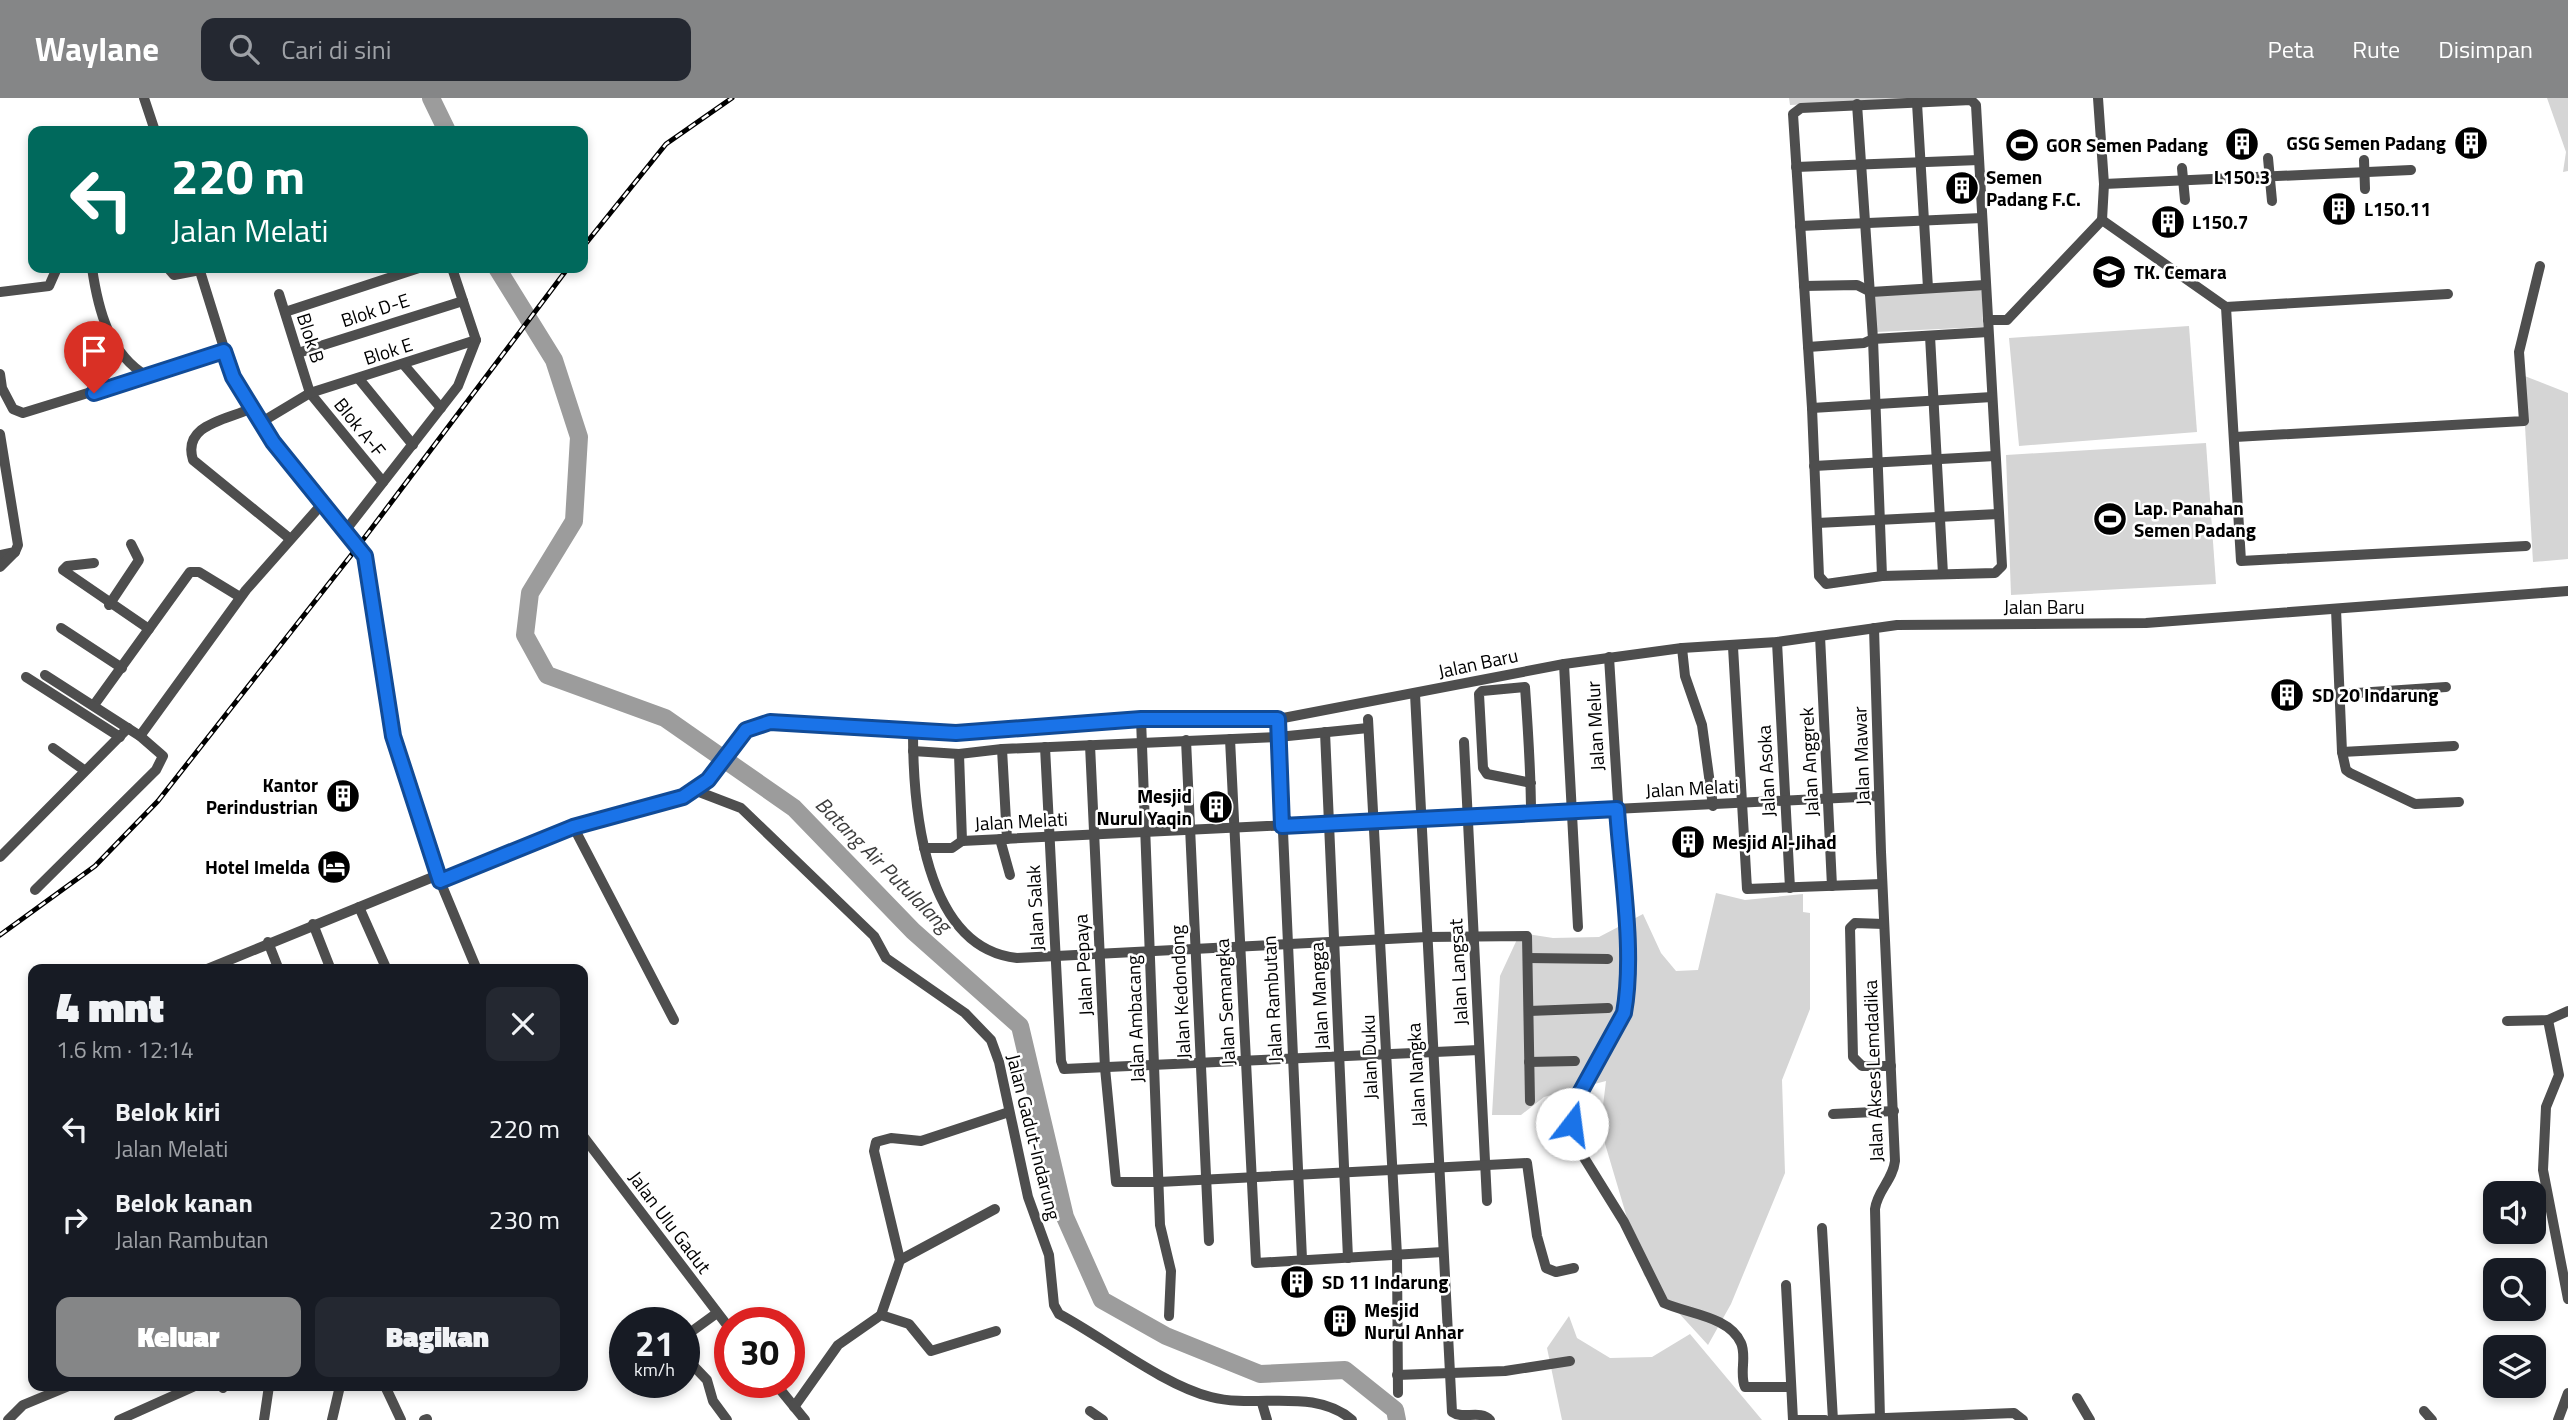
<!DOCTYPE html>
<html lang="id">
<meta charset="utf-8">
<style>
:root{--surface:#171b24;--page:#242831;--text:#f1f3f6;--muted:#9ea1a6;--accent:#858687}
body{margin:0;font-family:"Titillium Web",sans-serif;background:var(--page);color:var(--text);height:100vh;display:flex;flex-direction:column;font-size:26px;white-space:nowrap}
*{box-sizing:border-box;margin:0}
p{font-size:23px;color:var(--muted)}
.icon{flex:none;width:38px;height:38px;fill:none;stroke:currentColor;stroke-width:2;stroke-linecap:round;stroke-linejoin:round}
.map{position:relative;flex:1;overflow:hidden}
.drawer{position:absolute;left:28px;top:866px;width:560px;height:427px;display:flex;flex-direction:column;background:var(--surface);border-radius:14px;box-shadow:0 4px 10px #0003}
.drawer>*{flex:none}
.hud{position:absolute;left:28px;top:28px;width:560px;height:147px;border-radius:14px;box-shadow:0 4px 10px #0003;background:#00695c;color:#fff;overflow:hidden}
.tools{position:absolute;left:2483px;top:1083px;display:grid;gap:14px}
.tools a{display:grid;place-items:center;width:63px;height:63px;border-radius:14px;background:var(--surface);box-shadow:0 4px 10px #0003;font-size:35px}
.speed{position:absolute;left:609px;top:1209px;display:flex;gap:14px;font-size:35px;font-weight:700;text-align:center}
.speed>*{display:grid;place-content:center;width:91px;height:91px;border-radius:50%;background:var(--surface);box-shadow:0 4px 10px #0003;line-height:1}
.speed small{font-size:18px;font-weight:400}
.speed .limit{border:10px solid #d22;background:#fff;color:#111}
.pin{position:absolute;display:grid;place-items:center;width:60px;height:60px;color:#fff;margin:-72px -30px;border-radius:50% 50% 50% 0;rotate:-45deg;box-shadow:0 0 7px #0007}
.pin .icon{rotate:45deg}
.me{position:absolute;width:77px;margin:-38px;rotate:15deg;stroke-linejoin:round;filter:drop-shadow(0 0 5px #0008)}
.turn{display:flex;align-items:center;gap:24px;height:147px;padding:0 28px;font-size:32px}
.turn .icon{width:91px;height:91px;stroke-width:2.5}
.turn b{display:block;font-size:49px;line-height:60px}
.round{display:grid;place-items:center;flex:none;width:74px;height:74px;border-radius:14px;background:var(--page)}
.overview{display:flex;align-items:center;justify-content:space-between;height:119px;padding:0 28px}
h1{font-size:42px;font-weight:800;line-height:52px}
.action{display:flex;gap:14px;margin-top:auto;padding:14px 28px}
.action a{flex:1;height:80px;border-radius:14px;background:var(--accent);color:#fff;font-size:28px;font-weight:800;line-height:80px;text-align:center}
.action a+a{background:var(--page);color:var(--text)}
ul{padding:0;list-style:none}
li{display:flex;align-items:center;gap:21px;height:91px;padding:0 28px}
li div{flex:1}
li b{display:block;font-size:26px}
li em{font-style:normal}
header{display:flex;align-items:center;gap:42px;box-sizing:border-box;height:98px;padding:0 35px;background:var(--accent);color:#fff}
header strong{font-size:33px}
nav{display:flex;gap:38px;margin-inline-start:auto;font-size:24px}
.search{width:490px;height:63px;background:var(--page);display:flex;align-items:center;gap:18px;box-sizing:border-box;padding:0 24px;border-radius:14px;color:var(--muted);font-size:26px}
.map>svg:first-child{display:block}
.green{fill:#d5d5d5}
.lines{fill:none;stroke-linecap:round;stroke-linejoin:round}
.river{stroke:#9c9c9c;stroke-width:18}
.minor{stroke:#4e4e4e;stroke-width:10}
.rail-casing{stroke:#000;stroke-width:5}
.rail{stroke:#fff;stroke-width:2.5;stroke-dasharray:8;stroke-linecap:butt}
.route-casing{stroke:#114b97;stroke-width:18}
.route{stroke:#1a73e8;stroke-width:12}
.labels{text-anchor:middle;stroke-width:5;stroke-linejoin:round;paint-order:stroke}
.poi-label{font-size:19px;font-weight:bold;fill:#000;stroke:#fff;text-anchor:start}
.street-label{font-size:19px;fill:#000;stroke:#fff}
.water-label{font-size:21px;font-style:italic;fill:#3d3d3d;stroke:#fff}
</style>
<header>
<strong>Waylane</strong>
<div class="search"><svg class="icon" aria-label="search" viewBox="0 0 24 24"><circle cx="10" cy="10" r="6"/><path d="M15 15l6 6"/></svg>Cari di sini</div>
<nav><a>Peta</a><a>Rute</a><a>Disimpan</a></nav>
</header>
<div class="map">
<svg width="2568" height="1322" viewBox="0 0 2568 1322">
<rect width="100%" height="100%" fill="#fff"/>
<g class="green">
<polygon points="1789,0 1945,0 1790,7"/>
<polygon points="2547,0 2568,0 2568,73 2563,74 2566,54"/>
<polygon points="1979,190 1982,193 1983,229 1876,234 1874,196"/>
<polygon points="2189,228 2197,334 2019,348 2009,240"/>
<polygon points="2522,277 2568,295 2568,461 2533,464"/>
<polygon points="2206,345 2216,486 2011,497 2006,357"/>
<polygon points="1716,795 1745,802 1803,796 1803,814 1810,815 1810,911 1782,982 1785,1075 1731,1206 1708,1247 1644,1177 1603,1039 1601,1024 1606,983 1544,999 1521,1017 1492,1017 1500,878 1520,835 1553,840 1599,839 1643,816 1661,855 1676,873 1698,872"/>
<polygon points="1569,1218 1577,1240 1610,1260 1652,1259 1690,1236 1762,1322 1562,1322 1547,1250"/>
</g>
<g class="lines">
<g class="river">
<polyline points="431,0 447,33"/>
<polyline points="497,170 554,262 579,339 574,423 530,495 525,537 547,577 665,620 794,710 913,833 1020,928 1065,1119 1102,1202 1166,1238 1260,1276 1345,1272 1395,1312 1397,1322"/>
</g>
<g class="minor">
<polyline points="144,0 155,33"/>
<polyline points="2098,0 2104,86 2102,122"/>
<polygon points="1971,2 1976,7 2002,468 1995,475 1882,478 1826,486 1819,478 1812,310 1793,16 1801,10"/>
<polyline points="1917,5 1928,190"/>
<polyline points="2268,60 2272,103"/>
<polyline points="2364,62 2365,91"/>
<polyline points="1796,69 1979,62"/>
<polyline points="2182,70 2185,102"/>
<polyline points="2104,86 2411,72"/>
<polyline points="2102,122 2226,209 2448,196"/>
<polyline points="1800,128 1982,120"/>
<path d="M 92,170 C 98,211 109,256 147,278"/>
<polyline points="168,170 174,177 200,172"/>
<polyline points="199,170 233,279 250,311 273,344 365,458 393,638 440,783 477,872"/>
<polyline points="1804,188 1857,187 1871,194 1985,187"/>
<polyline points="0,194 49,188 57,170"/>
<polyline points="279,196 310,295 383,384"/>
<polyline points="2226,209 2241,463 2526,448"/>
<polyline points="285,214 419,170"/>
<polyline points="1988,222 2007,222 2102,122"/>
<polyline points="1930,238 1943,476"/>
<polyline points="1808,249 1864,245 1873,241 1857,6"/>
<polyline points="298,255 463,203"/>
<polyline points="404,267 441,310"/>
<polyline points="0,276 2,290 13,311 23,315 224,253"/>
<polyline points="359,281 413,347"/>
<polyline points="1812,310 1992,299"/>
<path d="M 250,311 C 225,322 182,327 193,362 L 289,440"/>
<polyline points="260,325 310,295 476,242"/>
<polyline points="0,336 18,447 15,454 0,457"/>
<polyline points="2235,339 2524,323 2519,254 2540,168"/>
<polyline points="1814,368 1995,358"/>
<polyline points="1817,425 1998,416"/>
<polyline points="345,433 458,288 476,242 452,170"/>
<polyline points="94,465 67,468 63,472 149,531"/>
<polyline points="0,469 15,454"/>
<polyline points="1882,478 1873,241 1988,234"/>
<polyline points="109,507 139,462 131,446"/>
<polyline points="2336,511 2342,654 2454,648"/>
<polyline points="61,530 122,570"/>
<path d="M 1874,530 L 1881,754 L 1895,1063 C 1893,1082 1877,1093 1875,1111 L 1880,1321"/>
<polyline points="1820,538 1832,788"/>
<polyline points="1777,544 1790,790"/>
<polyline points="1733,549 1747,791 1882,786"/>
<polyline points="1682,550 1685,578 1702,627 1713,708"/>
<path d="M 1609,559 L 1627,850 L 1624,915 L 1575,1004 L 1572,1025 L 1583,1058 L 1624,1124 L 1664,1205 C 1688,1216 1729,1218 1741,1245 C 1747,1258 1739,1276 1745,1289 L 1791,1289"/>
<polyline points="1564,566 1578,829"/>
<polyline points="26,579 120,639"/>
<path d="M 1415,596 L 1452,1314 C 1463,1322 1480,1311 1490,1322"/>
<polyline points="2342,596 2446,589"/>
<polyline points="94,607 190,474 199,474 240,499"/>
<polyline points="1141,621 1160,1127 1171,1173 1169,1218"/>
<polyline points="1278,621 1302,1161"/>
<polyline points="1368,621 1397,1157 1398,1295"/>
<path d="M 913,634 C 913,707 923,850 1017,860 L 1427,839 L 1527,838 L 1530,1003"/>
<polyline points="1325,634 1348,1160"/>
<polyline points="140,638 246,492 322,406"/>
<polyline points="1230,641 1256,1165 1443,1154"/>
<polyline points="1186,642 1209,1143"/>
<polyline points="1464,644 1487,1103"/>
<polyline points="1090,647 1105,970 1116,1084 1159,1084 1527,1065 1537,1138 1546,1170 1556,1174 1574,1170"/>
<polyline points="1045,649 1061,963 1064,971 1479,952"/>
<polyline points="53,650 84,672"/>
<polyline points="1002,651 1007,741"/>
<polyline points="913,653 959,656 1002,651 1278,639 1368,630"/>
<polyline points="2342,654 2346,672 2350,675 2415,706 2459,704"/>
<polyline points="959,656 962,743"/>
<path d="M 1531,685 L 1487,676 L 1483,670 L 1479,596 L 1482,593 L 1525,589 C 1528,631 1531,674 1531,716"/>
<path d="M 694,692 L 741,710 L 874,838 L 886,860 L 965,915 L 991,942 L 999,964 L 1028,1099 L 1049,1157 L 1054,1207 L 1059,1216 C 1104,1240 1163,1287 1211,1299 C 1257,1311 1314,1289 1352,1322"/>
<polyline points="573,728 674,922"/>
<polyline points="1000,741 1010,777"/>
<polyline points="962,743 1879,698"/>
<polyline points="924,750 952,750 962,743"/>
<polyline points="0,759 128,630"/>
<polyline points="440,783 573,728 683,699 708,683 746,632 770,624 956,635 1141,621 1278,621 1564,566 1682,550 1777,544 1897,527 2146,525 2568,493"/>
<polyline points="35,792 156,672 163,658 140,638 45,577"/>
<polyline points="359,809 387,872"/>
<polyline points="313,826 331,872"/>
<polyline points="1884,826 1855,825 1850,830 1853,959 1862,968 1891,968"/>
<polyline points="268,844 279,872"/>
<polyline points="1528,860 1608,861"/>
<polyline points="205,872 438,777"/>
<polyline points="1529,913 1608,910"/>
<polyline points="2548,922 2559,977 2546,1009 2543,1072 2568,1201"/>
<polyline points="2507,923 2548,922 2568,913"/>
<polyline points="1529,964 1575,963"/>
<polyline points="1833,1016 1894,1013"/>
<polyline points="583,1038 730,1231"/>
<polyline points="1822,1130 1833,1322"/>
<polyline points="900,1162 995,1111"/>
<polyline points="1786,1187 1793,1322 1825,1322"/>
<polyline points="881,1217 900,1162 874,1053 876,1044 891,1040 921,1043 1009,1014"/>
<polyline points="684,1239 717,1215"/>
<polyline points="684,1258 707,1282 713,1303 727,1322"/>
<polyline points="1397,1277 1505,1273 1570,1263"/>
<polyline points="774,1284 805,1322"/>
<polyline points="222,1288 223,1290"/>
<polyline points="385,1288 401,1322"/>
<polyline points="2077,1300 2090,1322"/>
<polyline points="1262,1305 1267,1322"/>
<polyline points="794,1309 838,1247 881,1217 909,1226 931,1253 996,1233"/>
<polyline points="1090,1313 1103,1322"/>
<polyline points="2424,1313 2432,1322"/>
<polyline points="8,1322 23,1307 69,1288"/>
<polyline points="119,1322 195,1288"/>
<polyline points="264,1322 269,1288"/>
<polyline points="332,1322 340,1288"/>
<polyline points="424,1322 427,1321"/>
<polyline points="1834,1322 2014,1315 2023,1322"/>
<polyline points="2558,1322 2568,1295"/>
</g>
<g class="rail-casing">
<g id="rail">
<polyline points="583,149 666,46 732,0"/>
<polyline points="0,837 95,768 158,703 356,451 568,170"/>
</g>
</g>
<use href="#rail" class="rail"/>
</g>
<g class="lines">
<g class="route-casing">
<path id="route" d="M 94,295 L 224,253 L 233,279 L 273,344 L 365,458 L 393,638 L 440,783 L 573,729 L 683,699 L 708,682 L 746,632 L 770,624 L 956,635 L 1141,621 L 1278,621 L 1282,728 L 1617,711 C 1621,774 1635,853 1624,915 L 1575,1004 L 1572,1026"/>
</g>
<use href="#route" class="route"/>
</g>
<defs>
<g id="building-disc" transform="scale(1.75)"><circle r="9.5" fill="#000" stroke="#fff"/><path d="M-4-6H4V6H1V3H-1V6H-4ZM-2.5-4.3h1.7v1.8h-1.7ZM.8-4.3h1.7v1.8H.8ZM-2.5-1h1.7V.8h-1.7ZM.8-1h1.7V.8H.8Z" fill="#fff"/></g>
<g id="stadium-disc" transform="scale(1.75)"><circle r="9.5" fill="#000" stroke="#fff"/><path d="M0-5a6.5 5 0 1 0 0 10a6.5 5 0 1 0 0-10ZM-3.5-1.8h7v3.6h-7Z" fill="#fff"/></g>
<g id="school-disc" transform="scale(1.75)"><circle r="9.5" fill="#000" stroke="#fff"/><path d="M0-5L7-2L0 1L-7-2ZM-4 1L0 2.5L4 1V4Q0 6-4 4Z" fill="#fff"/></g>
<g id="hotel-disc" transform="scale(1.75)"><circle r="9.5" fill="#000" stroke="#fff"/><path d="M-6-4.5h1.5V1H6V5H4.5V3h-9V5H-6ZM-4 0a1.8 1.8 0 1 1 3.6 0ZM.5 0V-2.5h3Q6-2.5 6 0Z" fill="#fff"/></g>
</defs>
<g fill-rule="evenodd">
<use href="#building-disc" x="2471" y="45"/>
<use href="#building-disc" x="2242" y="46"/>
<use href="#stadium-disc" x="2022" y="47"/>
<use href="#building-disc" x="1962" y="90"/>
<use href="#building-disc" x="2339" y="111"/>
<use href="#building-disc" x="2168" y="124"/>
<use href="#school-disc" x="2109" y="174"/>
<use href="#stadium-disc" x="2110" y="421"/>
<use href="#building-disc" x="2287" y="597"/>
<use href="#building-disc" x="343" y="698"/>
<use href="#building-disc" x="1216" y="709"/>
<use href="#building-disc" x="1688" y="744"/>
<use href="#hotel-disc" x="334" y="769"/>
<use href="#building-disc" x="1297" y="1184"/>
<use href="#building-disc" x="1340" y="1223"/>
</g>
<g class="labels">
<g class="poi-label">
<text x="2446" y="52" text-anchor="end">GSG Semen Padang</text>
<text x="2046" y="54">GOR Semen Padang</text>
<text x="1986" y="86">Semen<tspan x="1986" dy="22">Padang F.C.</tspan></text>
<text x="2242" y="86" text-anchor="middle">L150.3</text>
<text x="2364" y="118">L150.11</text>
<text x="2192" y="131">L150.7</text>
<text x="2134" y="181">TK. Cemara</text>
<text x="2134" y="417">Lap. Panahan<tspan x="2134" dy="22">Semen Padang</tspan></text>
<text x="2312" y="604">SD 20 Indarung</text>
<text x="318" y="694" text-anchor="end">Kantor<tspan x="318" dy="22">Perindustrian</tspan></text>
<text x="1192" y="705" text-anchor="end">Mesjid<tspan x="1192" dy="22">Nurul Yaqin</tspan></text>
<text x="1712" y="751">Mesjid Al-Jihad</text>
<text x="310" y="776" text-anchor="end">Hotel Imelda</text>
<text x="1322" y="1191">SD 11 Indarung</text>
<text x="1364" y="1219">Mesjid<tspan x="1364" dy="22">Nurul Anhar</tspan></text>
</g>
<g class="street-label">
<text transform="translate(375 212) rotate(-18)" y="7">Blok D-E</text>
<text transform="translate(311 240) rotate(72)" y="7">Blok B</text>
<text transform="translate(388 253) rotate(-18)" y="7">Blok E</text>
<text transform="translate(360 329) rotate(51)" y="7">Blok A-F</text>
<text x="2044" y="516">Jalan Baru</text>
<text transform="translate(1478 565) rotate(-12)" y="7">Jalan Baru</text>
<text transform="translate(1595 628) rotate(-93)" y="7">Jalan Melur</text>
<text transform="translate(1861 658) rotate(-92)" y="7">Jalan Mawar</text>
<text transform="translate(1809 664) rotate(-93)" y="7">Jalan Anggrek</text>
<text transform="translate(1766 673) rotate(-93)" y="7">Jalan Asoka</text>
<text transform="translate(1692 690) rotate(-3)" y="7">Jalan Melati</text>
<text transform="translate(1021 723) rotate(-3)" y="7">Jalan Melati</text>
<text transform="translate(1035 810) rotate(-93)" y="7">Jalan Salak</text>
<text transform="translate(1083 867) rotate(-93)" y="7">Jalan Pepaya</text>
<text transform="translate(1458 874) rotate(-93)" y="7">Jalan Langsat</text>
<text transform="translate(1180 894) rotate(-93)" y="7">Jalan Kedondong</text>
<text transform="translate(1319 898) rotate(-93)" y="7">Jalan Mangga</text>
<text transform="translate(1272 901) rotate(-93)" y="7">Jalan Rambutan</text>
<text transform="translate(1225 904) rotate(-93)" y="7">Jalan Semangka</text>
<text transform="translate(1135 921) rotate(-92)" y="7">Jalan Ambacang</text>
<text transform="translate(1369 959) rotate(-92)" y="7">Jalan Duku</text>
<text transform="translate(1873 973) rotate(-92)" y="7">Jalan Akses Lemdadika</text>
<text transform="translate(1416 977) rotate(-93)" y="7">Jalan Nangka</text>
<text transform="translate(1034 1039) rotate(76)" y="7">Jalan Gadut-Indarung</text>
<text transform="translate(670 1124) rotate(53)" y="7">Jalan Ulu Gadut</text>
</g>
<g class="water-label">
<text transform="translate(883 767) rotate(45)" y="7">Batang Air Putulalang</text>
</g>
</g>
</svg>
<div class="tools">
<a><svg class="icon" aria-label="sound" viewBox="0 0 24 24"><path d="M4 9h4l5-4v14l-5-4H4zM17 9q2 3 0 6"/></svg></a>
<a><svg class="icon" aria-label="search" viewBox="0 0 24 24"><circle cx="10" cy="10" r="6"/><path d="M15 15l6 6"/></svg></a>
<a><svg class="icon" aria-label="layers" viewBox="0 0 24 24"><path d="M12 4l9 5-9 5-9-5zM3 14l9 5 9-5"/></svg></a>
</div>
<div class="speed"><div>21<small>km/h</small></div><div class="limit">30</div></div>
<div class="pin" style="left:94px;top:295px;background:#d93025"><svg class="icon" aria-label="arrive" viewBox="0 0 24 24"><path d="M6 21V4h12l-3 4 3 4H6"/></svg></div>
<svg class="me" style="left:1572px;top:1026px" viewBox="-20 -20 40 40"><circle r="19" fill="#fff"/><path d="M0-13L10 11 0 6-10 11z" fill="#1a73e8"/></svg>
<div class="hud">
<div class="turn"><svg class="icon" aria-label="left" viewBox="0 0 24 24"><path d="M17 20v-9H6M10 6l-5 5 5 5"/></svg><div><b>220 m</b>Jalan Melati</div></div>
</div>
<section class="drawer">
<div class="overview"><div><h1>4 mnt</h1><p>1.6 km · 12:14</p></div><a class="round"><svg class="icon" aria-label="close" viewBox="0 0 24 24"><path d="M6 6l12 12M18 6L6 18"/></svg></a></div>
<ul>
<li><svg class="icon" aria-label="left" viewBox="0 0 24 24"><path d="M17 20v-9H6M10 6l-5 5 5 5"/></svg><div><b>Belok kiri</b><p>Jalan Melati</p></div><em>220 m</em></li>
<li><svg class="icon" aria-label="right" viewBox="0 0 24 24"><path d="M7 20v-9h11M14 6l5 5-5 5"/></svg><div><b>Belok kanan</b><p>Jalan Rambutan</p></div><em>230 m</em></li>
</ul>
<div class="action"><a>Keluar</a><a>Bagikan</a></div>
</section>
</div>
